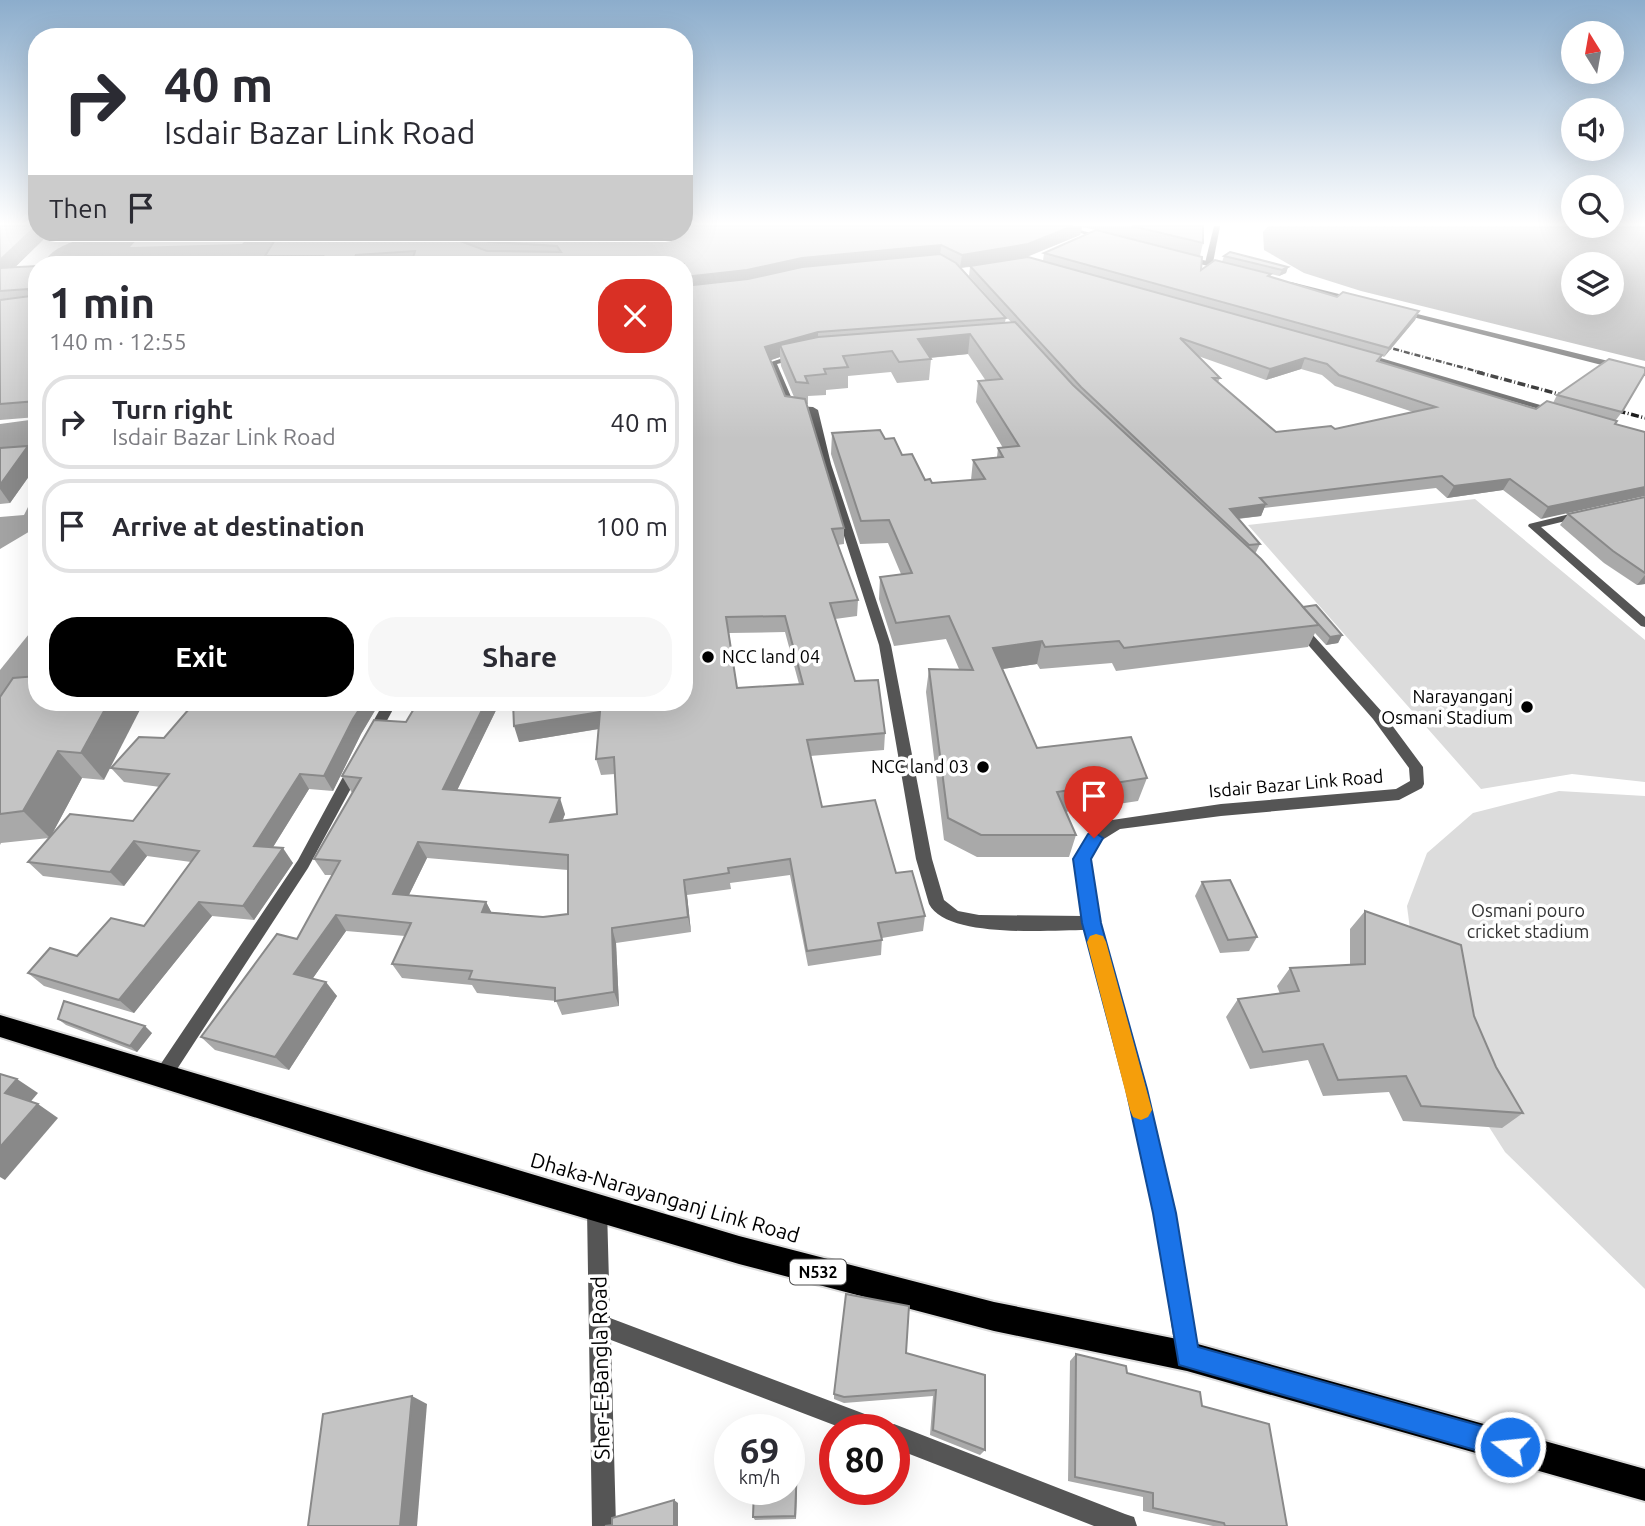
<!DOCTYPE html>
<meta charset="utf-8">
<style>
:root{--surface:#fff;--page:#f7f7f7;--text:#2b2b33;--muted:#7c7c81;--line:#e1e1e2;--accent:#000}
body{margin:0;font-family:Ubuntu,sans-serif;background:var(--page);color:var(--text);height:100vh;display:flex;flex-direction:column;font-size:26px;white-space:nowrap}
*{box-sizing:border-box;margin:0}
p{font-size:23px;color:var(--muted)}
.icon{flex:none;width:38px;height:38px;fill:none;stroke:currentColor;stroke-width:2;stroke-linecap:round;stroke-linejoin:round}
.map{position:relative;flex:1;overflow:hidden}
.sheet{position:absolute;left:28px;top:256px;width:665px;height:455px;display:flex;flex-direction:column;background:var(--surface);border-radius:28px;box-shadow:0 7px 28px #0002}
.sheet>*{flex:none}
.guide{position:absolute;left:28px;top:28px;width:665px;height:214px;border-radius:28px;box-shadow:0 7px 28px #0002;background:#fff;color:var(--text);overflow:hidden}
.needle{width:46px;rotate:349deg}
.tools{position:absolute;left:1561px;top:21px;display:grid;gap:14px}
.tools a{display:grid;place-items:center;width:63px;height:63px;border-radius:50%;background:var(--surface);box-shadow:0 7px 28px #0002;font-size:35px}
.speed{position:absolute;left:714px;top:1414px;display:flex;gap:14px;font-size:35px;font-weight:700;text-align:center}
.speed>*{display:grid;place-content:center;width:91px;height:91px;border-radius:50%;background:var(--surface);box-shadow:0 7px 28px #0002;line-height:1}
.speed small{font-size:18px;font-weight:400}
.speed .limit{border:10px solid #d22;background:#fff;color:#111}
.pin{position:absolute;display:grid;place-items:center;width:60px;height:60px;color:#fff;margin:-72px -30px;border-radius:50% 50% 50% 0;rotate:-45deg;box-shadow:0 0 7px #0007}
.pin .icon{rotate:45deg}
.me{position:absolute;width:77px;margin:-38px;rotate:286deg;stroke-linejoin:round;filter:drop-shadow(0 0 5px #0008)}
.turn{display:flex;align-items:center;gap:24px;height:147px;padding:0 21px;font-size:32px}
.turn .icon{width:91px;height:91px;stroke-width:2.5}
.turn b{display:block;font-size:49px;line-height:60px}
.then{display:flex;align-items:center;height:66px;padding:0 21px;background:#0003;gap:14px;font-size:26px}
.round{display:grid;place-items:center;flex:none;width:74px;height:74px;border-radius:28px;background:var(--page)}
.summary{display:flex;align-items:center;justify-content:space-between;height:119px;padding:0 21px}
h1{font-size:42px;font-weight:700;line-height:52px}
.action{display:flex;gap:14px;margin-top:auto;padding:14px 21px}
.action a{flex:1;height:80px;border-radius:28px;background:var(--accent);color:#fff;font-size:28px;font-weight:700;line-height:80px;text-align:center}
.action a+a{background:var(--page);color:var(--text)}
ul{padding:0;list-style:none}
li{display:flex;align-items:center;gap:21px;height:94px;margin:0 14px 10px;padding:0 7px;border:4px solid var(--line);border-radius:28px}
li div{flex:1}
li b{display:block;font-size:26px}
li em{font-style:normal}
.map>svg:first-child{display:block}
.green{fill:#dcdcdc}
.water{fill:#a3a3a3;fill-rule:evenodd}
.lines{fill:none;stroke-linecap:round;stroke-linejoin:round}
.trunk-casing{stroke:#dbdbdb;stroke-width:4}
.minor{fill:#555;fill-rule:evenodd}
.tertiary{fill:#555;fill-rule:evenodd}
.trunk{fill:#000;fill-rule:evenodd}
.rail-far1{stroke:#000;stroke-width:2.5;stroke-dasharray:6 2 1 2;stroke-linecap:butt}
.rail{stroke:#000;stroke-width:3.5;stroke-dasharray:8 2.5 1 2.5;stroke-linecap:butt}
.wall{fill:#a9a9a9;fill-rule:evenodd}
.shaded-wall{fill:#898989}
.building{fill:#c4c4c4;stroke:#898989;stroke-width:2;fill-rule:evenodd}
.route{fill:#1a73e8;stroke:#114b97;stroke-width:2}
.slow{fill:#f59e0b}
.poi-dot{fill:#000;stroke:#fff;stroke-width:2.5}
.labels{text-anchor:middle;stroke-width:7;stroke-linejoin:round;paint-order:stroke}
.shield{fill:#fff;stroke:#4c4c4c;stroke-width:2}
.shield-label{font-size:16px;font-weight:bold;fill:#000}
.poi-label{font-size:18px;fill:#000;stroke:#fff;text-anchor:end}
.street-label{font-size:18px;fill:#000;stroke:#fff}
.park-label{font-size:18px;fill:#333;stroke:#fff}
.near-street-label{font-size:21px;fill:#000;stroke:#fff}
</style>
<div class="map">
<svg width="1645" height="1526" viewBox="0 0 1645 1526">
<rect width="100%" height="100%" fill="#fff"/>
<g class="green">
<polygon points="1475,499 1645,640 1645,782 1572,774 1481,789 1248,525"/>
<polygon points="1559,791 1645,796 1645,1289 1505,1152 1422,1022 1407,906 1427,853 1473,813"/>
</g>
<g class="water">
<path d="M 1268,226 L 1645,226 L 1645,361 L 1361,291 L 1304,273 L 1264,250 L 1263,232 ZM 1573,264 L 1612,264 L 1612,303 L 1573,303 Z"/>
<path d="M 142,234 L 130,247 L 242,244 L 252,234 L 277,234 L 268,250 L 266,264 L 43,264 C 60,233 112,237 142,234 Z"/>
<polygon points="37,419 37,458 0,460 0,424"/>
<polygon points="37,489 37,527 0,549 0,517 24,515"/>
<polygon points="37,624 37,702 0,753 0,670"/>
</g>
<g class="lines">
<g class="trunk-casing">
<polygon id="trunk" points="0,1015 739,1236 994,1302 1187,1341 1645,1469 1645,1501 1187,1371 994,1331 739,1264 422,1170 0,1037"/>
</g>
<g class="minor">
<polygon points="1214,226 1220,226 1213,263 1209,265 1205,263"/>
<polygon points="455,233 461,233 462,246 473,250 473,254 456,249"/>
<path d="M 798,353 L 801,354 L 801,358 L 777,364 L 795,406 L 813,407 L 818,410 L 831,464 L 891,645 L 932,859 L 944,900 L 958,911 L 979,915 L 1083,916 L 1074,859 L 1089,834 L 1112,820 L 1221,804 L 1396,789 L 1410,781 L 1409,768 L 1373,719 L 1296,631 L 1294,628 L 1296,625 L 1304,625 L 1383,713 L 1423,767 L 1424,784 L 1422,788 L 1399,800 L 1221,816 L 1120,829 L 1099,842 L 1090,859 L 1100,923 L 1145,1089 L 1175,1213 L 1198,1356 L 1195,1364 L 1187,1367 L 1179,1364 L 1176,1356 L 1155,1213 L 1127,1089 L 1086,930 C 1050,930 947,939 929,904 L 916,859 L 879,645 L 821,464 L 809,412 L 788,410 L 768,363 Z"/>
<polygon points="1361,354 1367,354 1561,411 1553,413 1361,358"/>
<polygon points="1582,511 1587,514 1586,516 1541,527 1645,617 1645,627 1641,626 1528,526 1529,524"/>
<polygon points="384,702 397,702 377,739 367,739 365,736"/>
<polygon points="356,761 363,766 308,868 168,1083 162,1086 156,1083 153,1077 156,1071 298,860 351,762"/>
<polygon points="597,1199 604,1202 607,1209 610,1318 878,1419 886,1422 888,1427 894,1424 1125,1514 1134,1517 1137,1526 1094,1526 894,1448 894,1430 847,1430 611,1340 616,1526 592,1526 587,1209 590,1202"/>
</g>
<g class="tertiary">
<polygon points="1056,226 1066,226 1108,238 1105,240"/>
<polygon points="1180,255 1230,266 1231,268 1224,270 1180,259"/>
<polygon points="1291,282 1359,299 1360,301 1356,303 1288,286 1287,284"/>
<polygon points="1397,309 1645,370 1645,376 1397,313"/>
</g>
<use href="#trunk" class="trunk"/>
<polyline class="rail-far1" points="1372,343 1483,373"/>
<g class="rail">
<polyline points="1477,372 1577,399"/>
<polyline points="1604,407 1645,418"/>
</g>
</g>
<g class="wall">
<polygon points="0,226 37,233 50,233 14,268 37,266 37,417 0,420"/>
<path d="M 684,226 L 1203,226 L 1203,243 L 1200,256 L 1201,270 L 1222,262 L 1224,256 L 1288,267 L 1286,273 L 1279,276 L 1271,274 L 1270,277 L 1337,297 L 1419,311 L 1415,320 L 1384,357 L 1382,356 L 1379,362 L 1536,409 L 1553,403 L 1557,395 L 1622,412 L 1541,519 L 1503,490 L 1447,498 L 1436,488 L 1264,508 L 1261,516 L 1238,519 L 1260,544 L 1255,554 L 1303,607 L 1342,635 L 1338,643 L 1326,645 L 1315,633 L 1308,647 L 1116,671 L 1112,663 L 1040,669 L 1037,664 L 1002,669 L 1037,748 L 1147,778 L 1138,801 L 1065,812 L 1076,835 L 1069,857 L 977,857 L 944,840 L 926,692 L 929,669 L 959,669 L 946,639 L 894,646 L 879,599 L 880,577 L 901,574 L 888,543 L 860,544 L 831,454 L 832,433 L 885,439 L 925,480 L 932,483 L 971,480 L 973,460 L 997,457 L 998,448 L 1003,448 L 976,402 L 978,381 L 986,381 L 968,354 L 930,358 L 931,359 L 929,380 L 897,383 L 891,372 L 848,376 L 848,388 L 826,390 L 826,395 L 808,396 L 808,404 L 807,404 L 844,528 L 844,544 L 837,545 L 858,600 L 857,616 L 835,619 L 855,681 L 885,733 L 884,750 L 810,756 L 822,807 L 896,873 L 925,916 L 923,931 L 882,938 L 881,955 L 808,966 L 790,875 L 730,883 L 731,889 L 687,895 L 691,932 L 616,943 L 619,1006 L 562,1015 L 556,1001 L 477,993 L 472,985 L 402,978 L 392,964 L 405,936 L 346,931 L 313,978 L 337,996 L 289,1070 L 215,1050 L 201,1037 L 297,939 L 333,875 L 325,875 L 314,859 L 352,793 L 342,776 L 406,722 L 500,702 L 457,790 L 565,814 L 562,821 L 617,814 L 615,774 L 601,775 L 596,759 L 599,729 L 519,742 L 684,264 L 269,264 L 265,256 L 452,233 L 453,239 L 464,243 L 461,233 L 684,233 ZM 1082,227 L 1096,230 L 1044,253 L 1043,261 L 1027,257 L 1080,235 ZM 970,267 L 969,276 L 1011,322 L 1005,322 L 1006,318 L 960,268 ZM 1198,356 L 1266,380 L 1301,369 L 1322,375 L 1335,386 L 1413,412 L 1335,429 L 1276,432 L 1218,382 L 1220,378 ZM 780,357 L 781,366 L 794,397 L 785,396 L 770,360 ZM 785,632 L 799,684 L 737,688 L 729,633 ZM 427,858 L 568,870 L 568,914 L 543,917 L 491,912 L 486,902 L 409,895 Z"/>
<polygon points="155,233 238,233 237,234 158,239"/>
<polygon points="0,448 37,458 37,465 10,503 0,504"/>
<polygon points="1645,497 1645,584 1637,585 1604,563 1560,525 1568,514"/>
<polygon points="37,676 104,780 82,778 52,834 133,821 160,787 124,782 111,768 164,738 195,702 380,702 361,734 333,791 309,789 273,847 293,863 254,920 212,916 134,1013 44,986 28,973 77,956 144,926 191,862 147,856 124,886 43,876 28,862 49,838 1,843 0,845 0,697"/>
<polygon points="1202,882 1257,937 1249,951 1220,953 1195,896"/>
<polygon points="1365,911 1474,1016 1496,1067 1523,1113 1502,1128 1403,1121 1389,1092 1323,1096 1308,1060 1250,1069 1226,1017 1238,999 1280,994 1277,986 1290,968 1350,965 1350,929"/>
<polygon points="58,1019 152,1033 137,1052 66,1025"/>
<polygon points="906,1353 985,1450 980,1455 930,1435 933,1396 844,1403 834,1399 834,1394"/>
<polygon points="1076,1354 1202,1406 1287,1526 1213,1526 1143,1511 1143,1497 1068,1481 1070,1361"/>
<polygon points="798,1445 796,1519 755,1520 753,1517"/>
</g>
<g class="shaded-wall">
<polygon points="37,226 37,233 50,233 0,282 0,260"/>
<polygon points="1073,226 1082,226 1080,235 1026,257 960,268 962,255"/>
<polygon points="941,245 940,258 684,291 684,277 802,258"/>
<polygon points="356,255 359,264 352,264"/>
<polygon points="1288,267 1286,273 1279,276 1282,270"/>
<polygon points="1419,311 1415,320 1384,357 1389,348"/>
<polygon points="818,332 818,346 780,345 780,357 766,362 765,347"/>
<polygon points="970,334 968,354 917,359 918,339"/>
<polygon points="1305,358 1301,369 1266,380 1270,369"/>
<polygon points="28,446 37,458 37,465 10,503 0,489 0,485"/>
<polygon points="1510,479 1503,490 1447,498 1454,486"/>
<polygon points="1645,487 1645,496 1541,519 1548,507"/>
<polygon points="1266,504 1261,516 1225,520 1230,509"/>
<polygon points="1645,575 1645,584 1637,585"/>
<polygon points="1342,635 1338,643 1326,645 1330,637"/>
<polygon points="1042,641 1037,664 989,671 993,648"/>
<polygon points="109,702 144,702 104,780 81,753"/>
<polygon points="364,702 380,702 361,734 333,791 324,776 353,719"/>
<polygon points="486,702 500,702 450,805 443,789"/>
<polygon points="600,712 604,728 519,742 514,726"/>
<polygon points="58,751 82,778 50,838 23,811"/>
<polygon points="300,774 309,789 265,860 254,846"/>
<polygon points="560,798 565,814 556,838 550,822"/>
<polygon points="134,841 147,856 124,886 110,872"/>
<polygon points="418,842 427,858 402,909 393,894"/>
<polygon points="283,848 293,863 254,920 243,906"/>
<polygon points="684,880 687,895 691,932 688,917"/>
<polygon points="199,902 212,916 134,1013 119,1000"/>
<polygon points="486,902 494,917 482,912"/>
<polygon points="336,915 346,931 306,988 294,974"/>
<polygon points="612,928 616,943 619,1006 614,992"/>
<polygon points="326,982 337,996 289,1070 275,1057"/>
<polygon points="145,1026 152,1033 137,1052 130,1046"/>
<polygon points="17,1079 38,1093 27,1106 5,1093"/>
<polygon points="38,1104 58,1118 5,1180 0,1177 0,1147"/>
<polygon points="412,1396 427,1404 417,1526 400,1526"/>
<polygon points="798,1441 798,1445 796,1519 795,1516"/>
<polygon points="674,1500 678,1503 678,1526 674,1526"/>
</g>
<g class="building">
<polygon points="0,226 36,226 0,260"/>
<polygon points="684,226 1073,226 1028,244 962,255 941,245 802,258 747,270 684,277 684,264 411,264 415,251 356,255 352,264 319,264 323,256 265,256 279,233 451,233 452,238 487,251 561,252 557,246 489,242 465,233 684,233"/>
<polygon points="1132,226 1203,226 1203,243"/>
<polygon points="1096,230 1202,257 1201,270 1215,260 1271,274 1268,276 1337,297 1343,292 1419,311 1389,348 1044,253"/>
<polygon points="1230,252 1288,267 1282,270 1224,256"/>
<path d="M 940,254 L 956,263 L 1006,318 L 818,332 L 765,347 L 785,396 L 805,399 L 844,528 L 832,529 L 858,600 L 830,603 L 855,681 L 878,680 L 885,733 L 807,740 L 822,807 L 875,800 L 896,873 L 912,871 L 925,916 L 878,923 L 882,940 L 807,951 L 790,859 L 728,868 L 729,873 L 684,880 L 688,917 L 612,928 L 614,992 L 555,1001 L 555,988 L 469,979 L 472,971 L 392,964 L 411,923 L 336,915 L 294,974 L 326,982 L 275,1057 L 201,1037 L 277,934 L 297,939 L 340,861 L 314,859 L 361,778 L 342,776 L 374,720 L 406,722 L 418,702 L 486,702 L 443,789 L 560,798 L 550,822 L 617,814 L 614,757 L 596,759 L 600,712 L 514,726 L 513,702 L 684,702 L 684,286 L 748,279 L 802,267 ZM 785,616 L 803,684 L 737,688 L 726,617 ZM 418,842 L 568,855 L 568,914 L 543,917 L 482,912 L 486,902 L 393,894 Z"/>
<path d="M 1028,257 L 1382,355 L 1377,361 L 1536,409 L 1547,401 L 1617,421 L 1615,424 L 1645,432 L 1645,487 L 1548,507 L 1510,479 L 1454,486 L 1442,476 L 1260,498 L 1266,504 L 1230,509 L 1260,544 L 1249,545 L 1081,387 L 970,266 ZM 1180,338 L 1270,369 L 1305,358 L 1327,364 L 1339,375 L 1436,407 L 1335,429 L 1331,426 L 1276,432 L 1213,378 L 1220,378 Z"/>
<polygon points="107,263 106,264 76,264"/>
<polygon points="37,266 37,401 0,404 0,300 31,296 28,289 0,291 0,268"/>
<polygon points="1015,322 1073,385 1261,559 1319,625 1124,648 1119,641 1045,647 1042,641 993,648 1037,748 1131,737 1147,778 1057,792 1076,835 981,835 948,818 929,669 973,670 949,616 896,623 880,577 912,573 889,520 861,521 832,433 880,430 885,439 894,438 902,455 912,454 925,480 930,479 932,483 985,479 973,460 1003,457 998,448 1019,446 978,381 1002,379 970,334 918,339 931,359 899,362 892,351 843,356 848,367 824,369 826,374 805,376 808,383 796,382 780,345 818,337"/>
<polygon points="1609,359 1645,368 1645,373 1622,412 1557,395"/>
<polygon points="28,446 0,485 0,448"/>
<polygon points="1645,497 1645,573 1613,551 1568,514"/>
<polygon points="1316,605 1342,635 1330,637 1303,607"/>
<polygon points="37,676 37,702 109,702 81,753 58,751 23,811 0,814 0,697 13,678"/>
<polygon points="195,702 364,702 353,719 324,776 300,774 254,846 283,848 243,906 199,902 119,1000 28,973 50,948 77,956 111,918 144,926 199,851 134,841 110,872 28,862 70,814 133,821 169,774 111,768 139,737 164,738"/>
<polygon points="1230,880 1257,937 1228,940 1202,882"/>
<polygon points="1365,911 1461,945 1474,1016 1496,1067 1523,1113 1421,1106 1406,1076 1338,1080 1323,1044 1263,1052 1238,999 1299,991 1290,968 1365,964"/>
<polygon points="64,1001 145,1026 130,1046 58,1019"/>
<polygon points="0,1074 17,1079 5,1093 38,1104 0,1147"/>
<polygon points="846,1294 909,1306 906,1353 985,1375 985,1450 933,1430 936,1390 844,1397 834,1394"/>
<polygon points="1076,1354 1126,1366 1127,1373 1200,1392 1202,1406 1269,1424 1287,1526 1225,1526 1224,1523 1153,1508 1153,1493 1075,1477"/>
<polygon points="412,1396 400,1526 308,1526 323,1414"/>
<polygon points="789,1440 798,1441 795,1516 753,1517 754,1489 789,1489"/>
<polygon points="674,1500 674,1526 605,1526 612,1525 612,1518"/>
</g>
<linearGradient id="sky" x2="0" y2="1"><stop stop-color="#8cadcc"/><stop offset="0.51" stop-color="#fff"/><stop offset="1" stop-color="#fff" stop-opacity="0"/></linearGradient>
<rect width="1645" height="439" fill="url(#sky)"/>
<polygon class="route" points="1094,832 1103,838 1091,859 1101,923 1147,1089 1176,1213 1198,1347 1510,1434 1520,1438 1524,1447 1520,1456 1510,1460 1179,1365 1153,1213 1126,1089 1082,923 1073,859 1088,834"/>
<polygon class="slow" points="1096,934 1103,936 1106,942 1152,1110 1148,1117 1141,1120 1133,1117 1130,1110 1087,942 1090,936"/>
<g class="poi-dot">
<circle cx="708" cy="657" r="7"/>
<circle cx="1527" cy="707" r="7"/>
<circle cx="983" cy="767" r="7"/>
</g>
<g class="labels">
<rect class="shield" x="790" y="1259.5" width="56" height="25" rx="5"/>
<g class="shield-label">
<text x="818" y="1278">N532</text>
</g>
<g class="poi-label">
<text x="722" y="663" text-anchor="start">NCC land 04</text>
<text x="1513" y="703">Narayanganj<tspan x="1513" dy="21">Osmani Stadium</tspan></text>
<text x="969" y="773">NCC land 03</text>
</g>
<g class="street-label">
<text transform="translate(1296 784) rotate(-5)" y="6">Isdair Bazar Link Road</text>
</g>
<g class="park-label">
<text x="1528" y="917">Osmani pouro<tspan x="1528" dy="21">cricket stadium</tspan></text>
</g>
<g class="near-street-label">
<text transform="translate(665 1198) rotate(16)" y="7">Dhaka-Narayanganj Link Road</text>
<text transform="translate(601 1368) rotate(-91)" y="7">Sher-E-Bangla Road</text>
</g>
</g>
</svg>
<div class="tools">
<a><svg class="needle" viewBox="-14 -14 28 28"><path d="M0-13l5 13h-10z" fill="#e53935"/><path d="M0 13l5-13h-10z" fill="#7c7c81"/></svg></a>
<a><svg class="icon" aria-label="sound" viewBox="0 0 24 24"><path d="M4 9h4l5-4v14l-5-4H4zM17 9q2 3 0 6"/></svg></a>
<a><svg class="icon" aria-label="search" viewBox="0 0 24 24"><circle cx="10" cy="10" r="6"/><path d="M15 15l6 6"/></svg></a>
<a><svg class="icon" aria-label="layers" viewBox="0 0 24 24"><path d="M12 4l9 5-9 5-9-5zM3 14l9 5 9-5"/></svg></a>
</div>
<div class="speed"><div>69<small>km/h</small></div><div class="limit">80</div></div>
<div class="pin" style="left:1094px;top:838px;background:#d93025"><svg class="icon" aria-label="arrive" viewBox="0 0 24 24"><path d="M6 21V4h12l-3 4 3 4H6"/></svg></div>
<svg class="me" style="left:1510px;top:1447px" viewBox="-20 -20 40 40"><circle r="17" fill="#1a73e8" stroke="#fff" stroke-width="3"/><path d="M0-11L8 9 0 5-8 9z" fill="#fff"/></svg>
<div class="guide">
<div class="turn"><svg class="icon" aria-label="right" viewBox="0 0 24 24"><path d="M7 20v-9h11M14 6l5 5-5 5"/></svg><div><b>40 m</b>Isdair Bazar Link Road</div></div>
<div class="then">Then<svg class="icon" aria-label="arrive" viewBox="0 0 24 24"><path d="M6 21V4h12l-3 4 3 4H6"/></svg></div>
</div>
<section class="sheet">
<div class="summary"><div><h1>1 min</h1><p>140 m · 12:55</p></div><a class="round" style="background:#d93025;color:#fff"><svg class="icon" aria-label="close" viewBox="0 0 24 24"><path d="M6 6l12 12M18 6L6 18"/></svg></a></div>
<ul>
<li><svg class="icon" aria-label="right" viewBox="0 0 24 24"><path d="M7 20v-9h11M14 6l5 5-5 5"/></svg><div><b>Turn right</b><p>Isdair Bazar Link Road</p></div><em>40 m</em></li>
<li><svg class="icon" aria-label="arrive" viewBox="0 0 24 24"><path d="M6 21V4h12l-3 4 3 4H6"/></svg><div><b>Arrive at destination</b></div><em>100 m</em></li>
</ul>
<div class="action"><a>Exit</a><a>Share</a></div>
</section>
</div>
